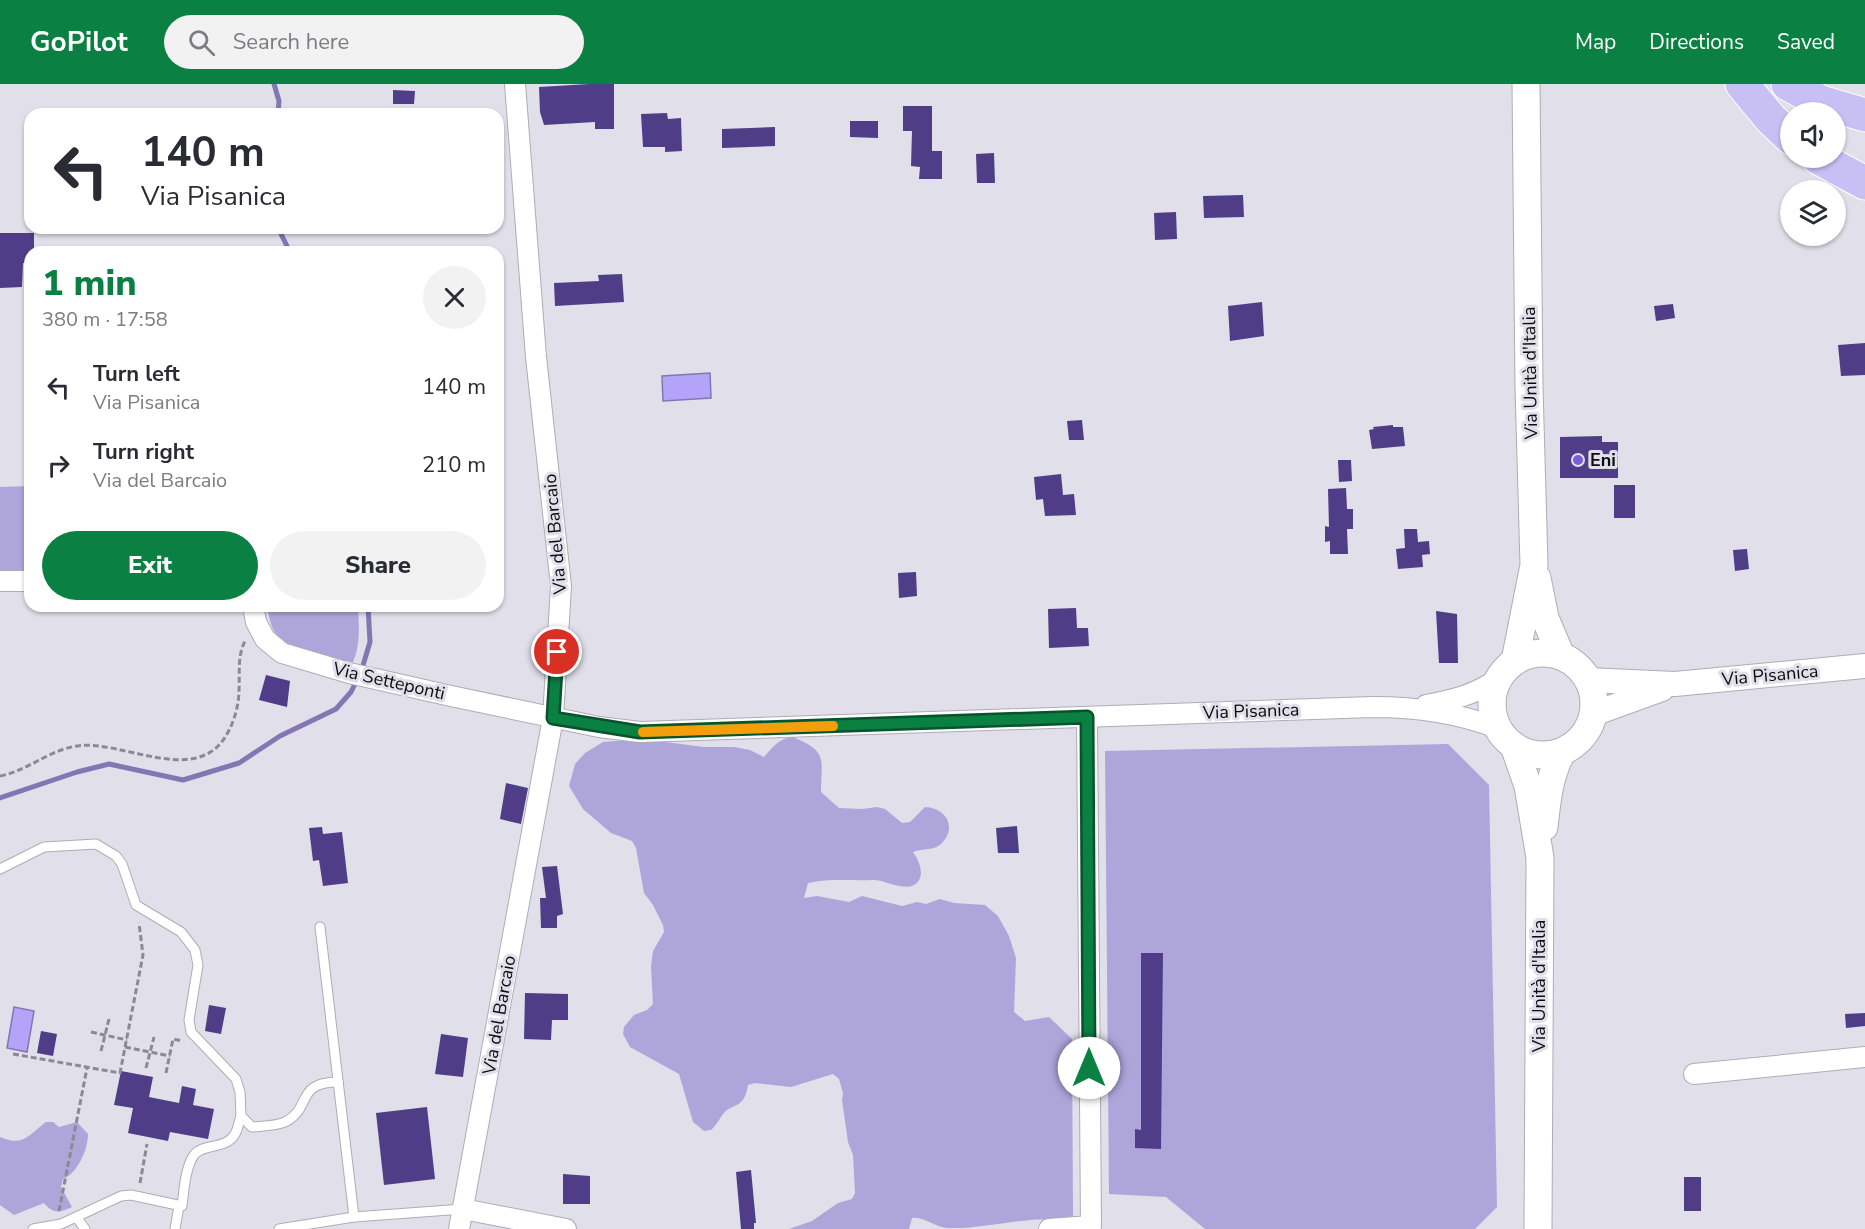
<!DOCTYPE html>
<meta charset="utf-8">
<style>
:root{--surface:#fff;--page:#f2f2f3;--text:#2b2b33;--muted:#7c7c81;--accent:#0b8043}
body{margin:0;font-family:"Nunito Sans",sans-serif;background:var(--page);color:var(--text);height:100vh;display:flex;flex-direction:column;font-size:22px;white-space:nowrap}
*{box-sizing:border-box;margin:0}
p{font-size:20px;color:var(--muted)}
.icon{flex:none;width:33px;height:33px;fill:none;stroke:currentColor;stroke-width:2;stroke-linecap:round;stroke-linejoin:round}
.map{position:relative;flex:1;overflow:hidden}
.drawer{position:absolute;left:24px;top:162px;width:480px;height:366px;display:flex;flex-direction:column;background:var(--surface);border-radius:18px;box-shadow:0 2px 4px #0004}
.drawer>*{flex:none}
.guide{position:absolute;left:24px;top:24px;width:480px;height:126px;border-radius:18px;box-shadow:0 2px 4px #0004;background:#fff;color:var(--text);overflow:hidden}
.buttons{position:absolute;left:1780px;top:18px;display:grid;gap:12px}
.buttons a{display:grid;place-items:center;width:66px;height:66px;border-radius:50%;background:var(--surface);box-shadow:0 2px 4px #0004;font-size:30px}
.pin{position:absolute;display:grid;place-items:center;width:51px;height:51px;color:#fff;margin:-26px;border:3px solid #fff;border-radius:50%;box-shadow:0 2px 6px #0007}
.me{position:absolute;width:66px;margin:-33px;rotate:0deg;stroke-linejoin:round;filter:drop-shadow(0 0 4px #0008)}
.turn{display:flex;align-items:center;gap:21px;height:126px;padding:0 18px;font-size:27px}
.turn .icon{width:78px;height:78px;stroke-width:2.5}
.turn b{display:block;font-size:42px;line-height:51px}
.round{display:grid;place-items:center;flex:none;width:63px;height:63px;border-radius:32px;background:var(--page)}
.headline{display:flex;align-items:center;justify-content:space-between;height:102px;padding:0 18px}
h1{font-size:36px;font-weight:800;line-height:45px;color:var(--accent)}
.button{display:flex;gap:12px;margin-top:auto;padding:12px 18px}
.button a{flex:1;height:69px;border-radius:36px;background:var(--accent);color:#fff;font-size:24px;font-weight:800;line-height:69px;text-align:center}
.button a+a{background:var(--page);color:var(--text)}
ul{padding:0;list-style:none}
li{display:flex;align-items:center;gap:18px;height:78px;padding:0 18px}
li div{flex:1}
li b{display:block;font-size:22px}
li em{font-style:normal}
header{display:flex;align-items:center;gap:36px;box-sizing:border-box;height:84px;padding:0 30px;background:var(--accent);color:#fff}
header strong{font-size:28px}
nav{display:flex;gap:33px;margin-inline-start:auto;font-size:21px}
.search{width:420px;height:54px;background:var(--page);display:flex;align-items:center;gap:15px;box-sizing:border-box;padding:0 21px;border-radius:33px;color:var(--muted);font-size:22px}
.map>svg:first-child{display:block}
.green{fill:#aea5db}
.water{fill:#b4a4f9;stroke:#8276b3;stroke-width:1.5}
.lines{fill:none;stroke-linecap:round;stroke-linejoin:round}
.stream{stroke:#8276b3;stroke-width:5}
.building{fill:#4f3d87}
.service-casing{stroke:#aeadb7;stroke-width:11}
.minor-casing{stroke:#aeadb7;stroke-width:22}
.tertiary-casing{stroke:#aeadb7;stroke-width:26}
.secondary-casing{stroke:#aeadb7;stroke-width:29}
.motorway-casing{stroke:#fff;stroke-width:35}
.path{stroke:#8b8a92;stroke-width:3;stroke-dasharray:6 3;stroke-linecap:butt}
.service{stroke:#fff;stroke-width:9}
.minor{stroke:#fff;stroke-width:20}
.tertiary{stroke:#fff;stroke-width:24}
.secondary{stroke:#fff;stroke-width:27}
.motorway{stroke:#c8c0f5;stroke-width:33}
.route-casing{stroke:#07532c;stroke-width:15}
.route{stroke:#0b8043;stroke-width:10}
.slow{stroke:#f59e0b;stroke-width:10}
.poi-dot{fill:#7c5dd7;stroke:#e0dfea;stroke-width:2}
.labels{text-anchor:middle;stroke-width:6;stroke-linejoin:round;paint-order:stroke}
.street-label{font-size:18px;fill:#0c0c0f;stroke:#e0dfea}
.poi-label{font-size:18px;font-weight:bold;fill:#0c0c0f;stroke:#e0dfea;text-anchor:start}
</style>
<header>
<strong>GoPilot</strong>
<div class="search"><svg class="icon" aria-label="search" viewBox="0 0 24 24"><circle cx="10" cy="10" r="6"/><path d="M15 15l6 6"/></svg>Search here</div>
<nav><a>Map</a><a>Directions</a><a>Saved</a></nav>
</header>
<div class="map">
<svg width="1865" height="1145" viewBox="0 0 1865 1145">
<rect width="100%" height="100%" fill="#e0dfea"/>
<g class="green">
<polygon points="30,402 30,488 0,491 0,403"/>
<path d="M 267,522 L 358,522 C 359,543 361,564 351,582 C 331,575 288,567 276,550 C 270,542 269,531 267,522 Z"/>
<path d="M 793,653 C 829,668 821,675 821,708 L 839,724 L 862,725 L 877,723 L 885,725 L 902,739 L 910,738 L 925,723 C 946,724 958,743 941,760 C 933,767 923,764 913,768 C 918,775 923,786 920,794 C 912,813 886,795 873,796 C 850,797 830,794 808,799 L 804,814 L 817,812 L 849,818 L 862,812 L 902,822 L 917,818 L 926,820 L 940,815 L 954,819 L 985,821 L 998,832 L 1009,852 L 1016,874 L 1014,928 L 1025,937 L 1049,933 L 1072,955 L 1073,1132 C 1054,1140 1049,1134 1031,1136 C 1003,1138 976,1145 947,1144 C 934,1143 924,1132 912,1134 L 909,1145 L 789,1145 L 812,1137 L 838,1119 L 852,1115 L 855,1109 L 853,1071 L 848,1058 L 842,1016 L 843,1009 L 839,995 L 833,990 L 791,1003 L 755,999 L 748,1001 C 744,1026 733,1018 723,1030 C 719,1035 717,1041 711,1046 L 704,1047 L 693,1038 L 679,990 L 630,963 L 623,950 L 624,943 L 634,931 L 647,926 L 653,920 L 651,883 L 653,867 L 664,848 L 663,841 L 653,821 L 644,809 L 636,764 L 632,757 L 611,749 L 583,725 L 569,702 L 575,680 L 585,669 L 603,658 L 642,655 L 704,663 L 734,663 L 750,666 L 764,673 C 773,663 779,654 793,653 Z"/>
<polygon points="1448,660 1489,701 1497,1123 1475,1145 1205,1145 1166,1113 1109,1110 1105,667"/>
<path d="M 46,1038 L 53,1038 L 59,1043 L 77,1038 L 88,1050 C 88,1065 78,1089 63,1095 L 61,1103 L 72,1123 C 60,1129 53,1130 44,1119 L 14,1131 L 0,1121 L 0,1053 C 24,1063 27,1052 46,1038 Z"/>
</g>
<g class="water">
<polygon points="710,289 711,314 663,317 662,292"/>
<polygon points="14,923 34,927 27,968 7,964"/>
</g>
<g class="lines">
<g class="stream">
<polyline points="274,0 279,17 278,30"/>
<polyline points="278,144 290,168"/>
<polyline points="361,588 370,558 368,522"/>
<polyline points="0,714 77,688 109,680 183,696 239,679 280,652 336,625 351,608 357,596"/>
</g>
</g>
<g class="building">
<polygon points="589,0 614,0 614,45 595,45 595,38 544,41 540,28 539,3"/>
<polygon points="393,6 415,7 414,20 393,20"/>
<polygon points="903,22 932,22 932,67 942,67 942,95 919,95 920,83 911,82 912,47 903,47"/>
<polygon points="667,29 668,35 681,34 682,67 665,68 665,63 643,63 641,30"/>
<polygon points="850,37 878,37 878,54 850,53"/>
<polygon points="775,43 775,62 722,64 722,45"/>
<polygon points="994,69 995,99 977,99 976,70"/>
<polygon points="1243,111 1244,133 1204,134 1203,112"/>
<polygon points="1176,128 1177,155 1155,156 1154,129"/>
<polygon points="0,149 34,149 34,168 30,168 30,179 23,179 22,203 0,204"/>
<polygon points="622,190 624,218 555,222 554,199 599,197 598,191"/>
<polygon points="1262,218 1264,252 1230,257 1228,222"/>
<polygon points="1673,220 1675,234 1656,237 1654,222"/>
<polygon points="1865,259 1865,291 1841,292 1838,261"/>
<polygon points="1082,336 1084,356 1069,356 1067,337"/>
<polygon points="1393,341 1393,343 1403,343 1405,362 1372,365 1369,346 1374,345 1373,343"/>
<polygon points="1602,352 1602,358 1618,358 1618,394 1560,394 1560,353"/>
<polygon points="1338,376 1351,376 1352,397 1339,398"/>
<polygon points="1061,390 1063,411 1074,410 1076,431 1045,432 1043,415 1036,416 1034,393"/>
<rect x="1614" y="401" width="21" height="33"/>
<polygon points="1346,404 1347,425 1353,425 1353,445 1347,445 1348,470 1330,470 1330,457 1325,458 1325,442 1329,443 1328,405"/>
<polygon points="1404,445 1417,445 1418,458 1429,457 1430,470 1422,471 1423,483 1398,485 1396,465 1405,464"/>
<polygon points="1747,465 1749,485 1735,487 1733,466"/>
<polygon points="916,488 917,512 899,514 898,489"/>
<polygon points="1076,524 1077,544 1088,544 1089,562 1049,564 1048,525"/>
<polygon points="1436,527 1457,530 1458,579 1439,579"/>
<polygon points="266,591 290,597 287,623 259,616"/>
<polygon points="506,699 528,704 521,740 500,735"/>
<polygon points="1017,742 1019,769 998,769 996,744"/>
<polygon points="322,743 323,750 342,748 348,799 323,802 319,776 313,777 309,744"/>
<polygon points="557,782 563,830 557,832 557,844 541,844 540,814 546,814 542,783"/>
<polygon points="1141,869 1163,869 1161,1065 1135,1064 1135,1045 1141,1046"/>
<polygon points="525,909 568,910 568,936 552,936 551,956 524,955"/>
<polygon points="209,921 226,924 221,950 205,947"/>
<polygon points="1865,929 1865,942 1846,944 1845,930"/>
<polygon points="41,947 57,950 53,972 37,969"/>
<polygon points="441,950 468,954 463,993 435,990"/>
<polygon points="121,987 153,993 149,1013 179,1019 182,1002 196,1005 193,1021 214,1025 208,1055 170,1048 168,1057 128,1049 133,1024 114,1021"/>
<polygon points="427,1023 435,1095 384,1101 376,1029"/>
<polygon points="751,1086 756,1139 754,1139 754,1145 741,1145 736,1088"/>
<polygon points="563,1090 590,1092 590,1120 563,1120"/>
<rect x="1684" y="1093" width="17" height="34"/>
</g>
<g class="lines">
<g class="service-casing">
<g id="service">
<path d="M 0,785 L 44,763 L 96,760 L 116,772 L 122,780 L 136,821 L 181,848 L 195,866 L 198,881 L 189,936 L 191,948 L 236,995 L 240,1008 L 241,1032 L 252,1043 C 262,1042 276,1042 285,1038 C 312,1025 295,998 338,998"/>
<polyline points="320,843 354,1133"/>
<polyline points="76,1133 85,1145"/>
<path d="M 33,1145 L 61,1140 L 121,1112 L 131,1111 L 182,1122 C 184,1107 185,1084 194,1071 C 203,1059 226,1066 235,1050 C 238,1045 239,1037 241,1032"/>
<polyline points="175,1145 179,1122"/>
<polyline points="279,1145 354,1133 463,1125"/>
</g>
</g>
<g class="minor-casing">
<g id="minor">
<polyline points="0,497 30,497"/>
<path d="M 253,522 L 256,538 L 265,555 L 282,569 L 349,589 L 451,612 L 599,643 L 640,648 L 1372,623 C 1415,623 1456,628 1497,644"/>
<path d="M 1426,621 C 1452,616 1475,611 1497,595"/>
<polyline points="1694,990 1865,973"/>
<polyline points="463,1125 566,1145"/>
<polyline points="459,1145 553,634 561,502 536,273 515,0"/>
<polyline points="1049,1145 1091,1142 1087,633"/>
</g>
</g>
<g class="tertiary-casing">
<g id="tertiary">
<polyline points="1588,596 1675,600 1865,582"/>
<polyline points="1593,630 1662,605"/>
</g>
</g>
<g class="secondary-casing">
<g id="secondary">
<polyline points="1537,494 1545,534 1561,572"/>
<circle cx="1543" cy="620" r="51"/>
<polyline points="1515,577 1534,481 1529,303 1526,0"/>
<polyline points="1514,662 1528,702 1540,774 1538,1145"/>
<path d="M 1544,743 C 1547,717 1549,692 1562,668"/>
</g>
</g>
<g class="motorway-casing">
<g id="motorway">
<polyline points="1742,0 1770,34 1791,54"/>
<polyline points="1788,0 1821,18 1865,31"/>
<polyline points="1819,74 1865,99"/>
</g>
</g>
<g class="path">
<polyline points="1583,664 1596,649"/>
<path d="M 0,692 C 27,687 49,666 77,662 C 122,655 197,704 227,650 C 234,638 239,621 239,606 C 240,589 237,573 245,557"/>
<polyline points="91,948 127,956"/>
<polyline points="125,963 170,972"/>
<polyline points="101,967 109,935"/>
<polyline points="13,970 120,989 143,871 139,839"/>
<polyline points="146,984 154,953"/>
<polyline points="166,989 173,955 182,957"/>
<polyline points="140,1099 147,1060"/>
<polyline points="59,1127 87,984"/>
</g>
<use href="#service" class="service"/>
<use href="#minor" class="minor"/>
<use href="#tertiary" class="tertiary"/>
<use href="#secondary" class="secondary"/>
<use href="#motorway" class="motorway"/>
</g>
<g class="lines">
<g class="route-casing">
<polyline id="route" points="557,568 553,634 640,648 1087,633 1089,984"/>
</g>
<use href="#route" class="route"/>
<polyline class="slow" points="643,648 833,642"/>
</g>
<circle class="poi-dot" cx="1578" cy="376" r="6"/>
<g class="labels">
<g class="street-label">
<text transform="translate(1530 289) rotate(-91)" y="6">Via Unità d'Italia</text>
<text transform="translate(555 450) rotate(-95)" y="6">Via del Barcaio</text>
<text transform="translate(1770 591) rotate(-5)" y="6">Via Pisanica</text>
<text transform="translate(389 597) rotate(13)" y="6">Via Setteponti</text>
<text transform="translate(1251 627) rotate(-2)" y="6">Via Pisanica</text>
<text transform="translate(1539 902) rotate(-90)" y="6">Via Unità d'Italia</text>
<text transform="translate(499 931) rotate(-80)" y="6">Via del Barcaio</text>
</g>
<g class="poi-label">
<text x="1590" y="382">Eni</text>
</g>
</g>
</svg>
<div class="buttons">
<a><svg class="icon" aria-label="sound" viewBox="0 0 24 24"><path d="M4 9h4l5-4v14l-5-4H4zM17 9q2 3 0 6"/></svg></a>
<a><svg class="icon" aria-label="layers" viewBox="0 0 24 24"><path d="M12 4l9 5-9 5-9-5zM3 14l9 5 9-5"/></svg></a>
</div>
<div class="pin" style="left:557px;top:568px;background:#d93025"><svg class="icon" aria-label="arrive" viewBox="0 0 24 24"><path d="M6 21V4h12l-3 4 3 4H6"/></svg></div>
<svg class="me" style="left:1089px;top:984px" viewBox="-20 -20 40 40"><circle r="19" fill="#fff"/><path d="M0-13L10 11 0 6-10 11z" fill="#0b8043"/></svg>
<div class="guide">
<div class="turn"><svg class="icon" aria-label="left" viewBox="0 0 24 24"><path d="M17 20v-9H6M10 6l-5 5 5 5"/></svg><div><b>140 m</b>Via Pisanica</div></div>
</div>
<section class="drawer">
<div class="headline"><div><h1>1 min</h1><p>380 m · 17:58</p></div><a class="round"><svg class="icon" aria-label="close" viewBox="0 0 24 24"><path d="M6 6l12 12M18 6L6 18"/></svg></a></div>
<ul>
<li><svg class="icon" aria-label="left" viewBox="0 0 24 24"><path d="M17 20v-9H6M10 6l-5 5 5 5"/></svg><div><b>Turn left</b><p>Via Pisanica</p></div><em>140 m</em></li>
<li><svg class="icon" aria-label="right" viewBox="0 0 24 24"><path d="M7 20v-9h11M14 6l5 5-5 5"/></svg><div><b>Turn right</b><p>Via del Barcaio</p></div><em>210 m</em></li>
</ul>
<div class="button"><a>Exit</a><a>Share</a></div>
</section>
</div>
